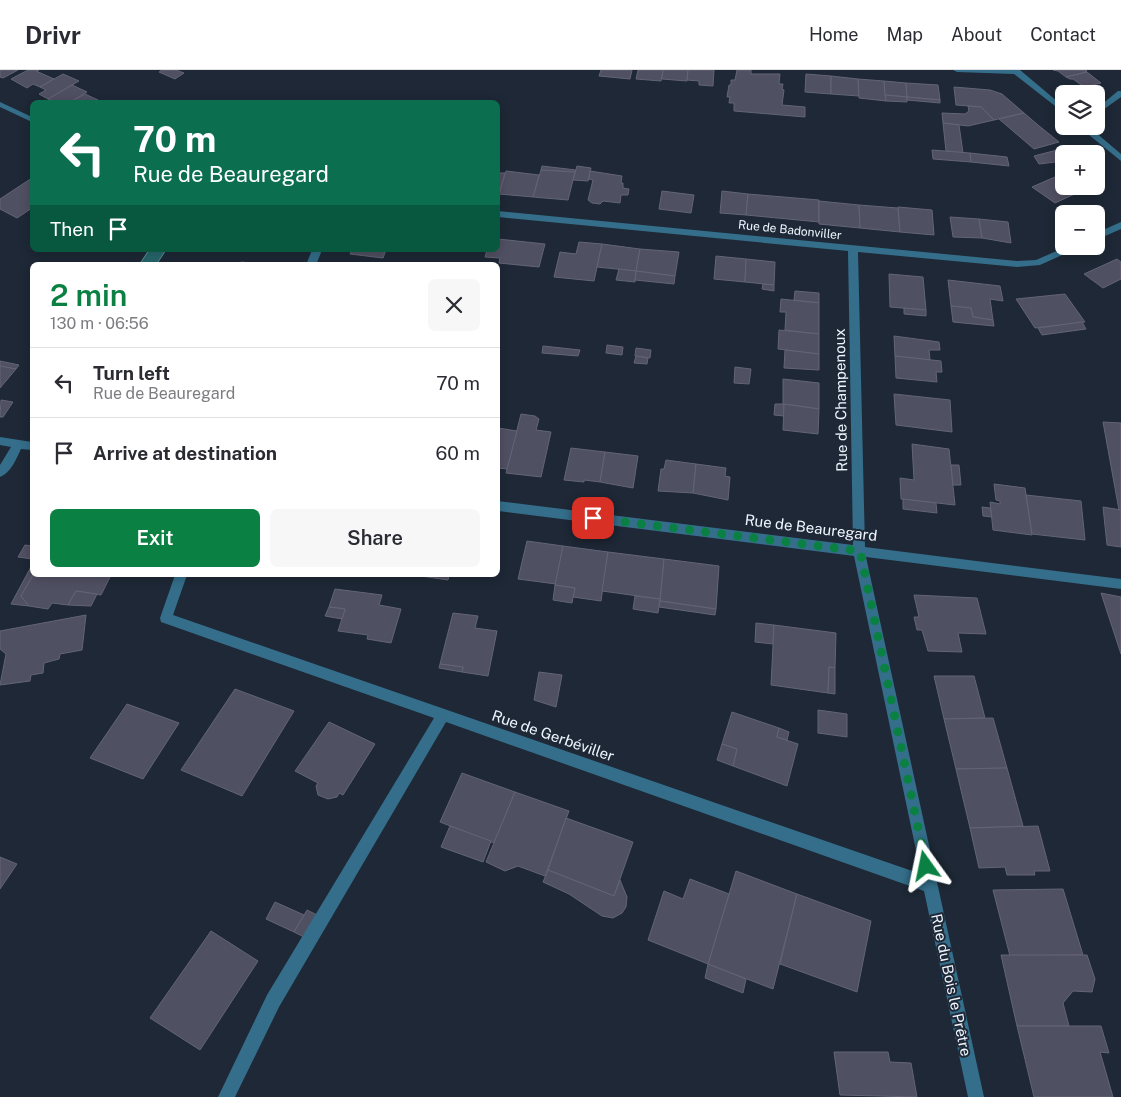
<!DOCTYPE html>
<meta charset="utf-8">
<style>
:root{--surface:#fff;--page:#f7f7f7;--text:#2b2b33;--muted:#7c7c81;--line:#e1e1e2;--accent:#0b8043}
body{margin:0;font-family:"Public Sans",sans-serif;background:var(--page);color:var(--text);height:100vh;display:flex;flex-direction:column;font-size:19px;white-space:nowrap}
*{box-sizing:border-box;margin:0}
p{font-size:16px;color:var(--muted)}
.icon{flex:none;width:28px;height:28px;fill:none;stroke:currentColor;stroke-width:2;stroke-linecap:round;stroke-linejoin:round}
.map{position:relative;flex:1;overflow:hidden}
.side{position:absolute;left:30px;top:192px;width:470px;height:315px;display:flex;flex-direction:column;background:var(--surface);border-radius:8px;box-shadow:0 2px 12px #0003}
.side>*{flex:none}
.hud{position:absolute;left:30px;top:30px;width:470px;height:152px;border-radius:8px;box-shadow:0 2px 12px #0003;background:#0b6e4f;color:#fff;overflow:hidden}
.tools{position:absolute;left:1055px;top:15px;display:grid;gap:10px}
.tools a{display:grid;place-items:center;width:50px;height:50px;border-radius:8px;background:var(--surface);box-shadow:0 2px 12px #0003;font-size:25px}
.pin{position:absolute;display:grid;place-items:center;width:42px;height:42px;color:#fff;margin:-21px;border-radius:10px;box-shadow:0 2px 8px #0006}
.me{position:absolute;width:55px;margin:-28px;rotate:348deg;stroke-linejoin:round;filter:drop-shadow(0 0 4px #0008)}
.turn{display:flex;align-items:center;gap:18px;height:105px;padding:0 20px;font-size:22px}
.turn .icon{width:65px;height:65px;stroke-width:2.5}
.turn b{display:block;font-size:35px;line-height:42px}
.then{display:flex;align-items:center;height:48px;padding:0 20px;background:#0003;gap:10px;font-size:19px}
.round{display:grid;place-items:center;flex:none;width:52px;height:52px;border-radius:8px;background:var(--page)}
.summary{display:flex;align-items:center;justify-content:space-between;height:85px;padding:0 20px}
h1{font-size:30px;font-weight:600;line-height:38px;color:var(--accent)}
.primary-button{display:flex;gap:10px;margin-top:auto;padding:10px 20px}
.primary-button a{flex:1;height:58px;border-radius:8px;background:var(--accent);color:#fff;font-size:20px;font-weight:600;line-height:58px;text-align:center}
.primary-button a+a{background:var(--page);color:var(--text)}
ul{padding:0;list-style:none}
li{display:flex;align-items:center;gap:15px;height:70px;padding:0 20px;border-top:1px solid var(--line)}
li div{flex:1}
li b{display:block;font-size:19px}
li em{font-style:normal}
header{display:flex;align-items:center;gap:30px;box-sizing:border-box;height:70px;padding:0 25px;background:var(--surface);border-bottom:1px solid var(--line)}
header strong{font-size:24px}
nav{display:flex;gap:28px;margin-inline-start:auto;font-size:18px}
.map>svg:first-child{display:block}
.water{fill:#28686e;stroke:#63929a}
.building{fill:#505063;stroke:#646477}
.lines{fill:none;stroke-linecap:round;stroke-linejoin:round}
.minor{fill:#346e8a;fill-rule:evenodd}
.route{stroke:#0b8043;stroke-width:9;stroke-dasharray:0 16.2}
.labels{text-anchor:middle;stroke-width:4;stroke-linejoin:round;paint-order:stroke}
.far-street-label{font-size:12px;fill:#eef5ff;stroke:#1e2836}
.street-label{font-size:15px;fill:#eef5ff;stroke:#1e2836}
</style>
<header>
<strong>Drivr</strong>
<nav><a>Home</a><a>Map</a><a>About</a><a>Contact</a></nav>
</header>
<div class="map">
<svg width="1121" height="1027" viewBox="0 0 1121 1027">
<rect width="100%" height="100%" fill="#1e2836"/>
<polygon class="water" points="149,180 166,180 156,195 139,195"/>
<g class="building">
<polygon points="0,0 18,0 3,8 0,7"/>
<polygon points="28,0 39,0 36,1 54,9 40,17 33,14 27,18 11,9"/>
<polygon points="162,0 176,0 184,3 175,9 159,2"/>
<polygon points="601,0 632,0 630,9 599,6"/>
<polygon points="638,0 663,0 661,11 636,9"/>
<polygon points="663,0 688,0 687,11 662,9"/>
<polygon points="688,0 714,0 713,16 699,15 699,11 687,10"/>
<polygon points="737,0 751,0 751,4 780,4 779,14 783,14 782,19 784,20 782,35 805,37 805,47 734,41 734,33 729,33 730,27 727,27 729,15 731,15 731,10 735,10"/>
<polygon points="1053,0 1087,0 1085,1 1087,2 1066,7 1058,1"/>
<polygon points="1087,2 1101,13 1084,17 1073,9 1070,9 1066,7"/>
<polygon points="63,4 79,11 48,29 39,24 46,20 40,17"/>
<polygon points="806,4 831,6 831,24 805,22"/>
<polygon points="831,6 858,9 859,26 831,24"/>
<polygon points="858,9 884,11 886,31 859,28"/>
<polygon points="884,11 906,13 907,27 885,25"/>
<polygon points="906,13 938,15 940,30 907,27"/>
<polygon points="72,15 87,22 70,32 56,32 48,29"/>
<polygon points="954,17 990,20 1002,24 1024,43 994,50 981,37 956,35"/>
<polygon points="85,24 98,30 94,32 70,32"/>
<polygon points="885,25 907,27 907,32 886,31"/>
<polygon points="907,27 940,30 940,33 907,30"/>
<polygon points="968,36 981,37 994,50 968,56 943,53 942,43 965,44 969,41"/>
<polygon points="1024,43 1038,55 1059,72 1034,79 999,49"/>
<polygon points="943,53 959,55 963,83 946,81"/>
<polygon points="1065,78 1072,84 1064,84 1064,91 1039,94 1034,86"/>
<polygon points="932,80 970,83 971,92 933,89"/>
<polygon points="970,83 1007,87 1009,96 971,92"/>
<polygon points="542,96 576,100 575,102 541,100"/>
<polygon points="577,96 591,98 588,111 573,110"/>
<polygon points="541,100 575,102 568,130 533,127"/>
<polygon points="506,101 539,105 533,127 499,124"/>
<polygon points="590,101 622,106 621,113 623,113 623,118 629,119 628,125 621,125 620,133 603,131 600,134 592,133 588,130 593,110 589,109"/>
<polygon points="498,103 505,103 499,124 498,124"/>
<polygon points="1064,103 1064,116 1085,116 1088,118 1055,133 1032,117"/>
<polygon points="32,108 32,138 17,148 0,139 0,129"/>
<polygon points="662,121 694,125 691,143 659,139"/>
<polygon points="722,121 748,124 746,145 720,143"/>
<polygon points="748,124 819,130 819,152 746,145"/>
<polygon points="819,131 859,135 860,158 819,154"/>
<polygon points="859,135 898,138 900,162 860,158"/>
<polygon points="898,137 932,140 934,165 900,162"/>
<polygon points="950,147 979,149 982,168 953,167"/>
<polygon points="979,149 1008,152 1011,173 982,168"/>
<polygon points="498,169 545,174 539,197 499,193 500,188 485,187 487,180 498,180"/>
<polygon points="579,172 602,174 594,211 554,207 560,182 576,184"/>
<polygon points="602,174 640,179 636,201 597,197"/>
<polygon points="640,179 679,182 675,206 636,201"/>
<polygon points="352,180 386,180 383,188 350,184"/>
<polygon points="716,186 746,189 745,212 714,209"/>
<polygon points="746,189 775,192 774,215 745,212"/>
<polygon points="1117,189 1121,192 1121,209 1103,218 1084,204"/>
<polygon points="241,192 272,195 239,195"/>
<polygon points="619,199 636,201 635,212 616,210"/>
<polygon points="636,201 675,206 674,214 635,210"/>
<polygon points="889,204 923,207 926,240 890,237"/>
<polygon points="948,210 1000,216 1003,231 990,229 993,250 973,247 971,238 951,236"/>
<polygon points="763,214 774,215 774,221 762,219"/>
<polygon points="795,221 819,223 819,233 794,230"/>
<polygon points="1065,224 1085,252 1035,258 1016,229"/>
<polygon points="781,229 819,233 819,264 785,260 786,242 780,242"/>
<polygon points="951,236 971,238 973,247 993,250 994,256 953,252"/>
<polygon points="904,238 926,240 926,246 904,244"/>
<polygon points="1082,252 1086,259 1042,265 1038,258"/>
<polygon points="779,260 819,264 819,284 778,279"/>
<polygon points="894,266 939,272 940,280 929,280 930,290 895,286"/>
<polygon points="607,275 623,277 622,285 606,283"/>
<polygon points="543,276 580,280 578,286 542,283"/>
<polygon points="636,278 651,280 650,288 635,286"/>
<polygon points="785,280 819,284 819,300 784,298"/>
<polygon points="636,286 648,288 647,294 634,293"/>
<polygon points="895,286 941,291 942,302 936,302 937,312 896,308"/>
<polygon points="0,291 19,295 16,299 0,296"/>
<polygon points="0,296 16,299 0,318"/>
<polygon points="735,297 751,299 749,314 734,313"/>
<polygon points="783,309 819,313 819,339 783,334"/>
<polygon points="894,324 950,330 952,362 896,355"/>
<polygon points="1,330 13,332 3,347 0,347"/>
<polygon points="775,334 784,334 784,346 774,345"/>
<polygon points="784,334 819,339 818,364 783,360"/>
<polygon points="521,344 535,346 539,349 536,360 551,362 541,407 506,403"/>
<polygon points="1103,352 1121,353 1121,440 1119,440"/>
<polygon points="498,358 517,361 507,399 498,398"/>
<polygon points="912,374 949,379 955,435 901,429 900,408 914,410"/>
<polygon points="571,378 605,382 600,412 584,410 584,412 564,410"/>
<polygon points="605,382 638,386 633,418 600,412"/>
<polygon points="666,390 696,394 693,423 658,421 661,399 664,399"/>
<polygon points="696,394 726,398 725,406 730,407 728,430 693,423"/>
<polygon points="951,395 959,395 961,415 953,415"/>
<polygon points="994,414 1025,418 1032,465 993,460 990,432 1000,434 1000,431 996,430"/>
<polygon points="1026,425 1081,431 1085,470 1032,464"/>
<polygon points="903,429 936,433 937,443 903,439"/>
<polygon points="982,437 990,438 992,447 983,446"/>
<polygon points="1103,437 1121,440 1121,477 1107,475"/>
<polygon points="527,471 563,476 556,514 518,509"/>
<polygon points="25,475 32,476 32,489 18,487"/>
<polygon points="563,476 608,482 601,531 573,527 575,518 555,515"/>
<polygon points="608,482 664,489 660,529 602,521"/>
<polygon points="664,489 719,496 716,539 660,531"/>
<polygon points="32,495 33,505 21,526 29,536 11,534"/>
<polygon points="33,505 111,505 101,525 76,521 68,535 52,533 48,539 29,536 21,526"/>
<polygon points="414,505 449,505 448,510"/>
<polygon points="555,515 575,518 572,533 553,530"/>
<polygon points="335,519 382,525 379,535 401,539 391,573 367,569 368,565 338,561 345,539 329,537"/>
<polygon points="76,521 97,524 91,536 68,535"/>
<polygon points="1101,523 1121,527 1121,584"/>
<polygon points="914,525 977,528 986,564 958,563 962,582 928,581 922,560 917,560 914,547 919,547"/>
<polygon points="635,526 660,529 658,543 633,539"/>
<polygon points="660,531 716,539 715,545 659,537"/>
<polygon points="329,537 345,539 342,549 325,546"/>
<polygon points="453,543 478,546 475,558 497,561 488,606 462,602 463,597 440,594"/>
<polygon points="86,545 82,580 60,584 59,589 44,593 43,603 31,605 30,611 0,615 6,584 0,579 0,561"/>
<polygon points="756,553 774,555 773,574 755,572"/>
<polygon points="774,555 836,563 835,598 829,597 828,623 771,615"/>
<polygon points="440,594 463,597 462,602 439,598"/>
<polygon points="829,597 835,598 835,624 828,623"/>
<polygon points="539,602 562,605 556,637 534,630"/>
<polygon points="934,606 974,606 985,648 944,649"/>
<polygon points="235,619 294,641 242,726 181,700"/>
<polygon points="127,634 179,653 143,709 90,688"/>
<polygon points="818,640 847,644 847,667 818,663"/>
<polygon points="732,642 779,658 777,667 798,674 787,716 733,696 737,679 722,674"/>
<polygon points="993,648 1007,698 956,699 944,649"/>
<polygon points="329,652 375,674 343,725 339,723 337,727 328,729 318,725 316,716 318,713 295,701"/>
<polygon points="779,658 789,662 787,670 777,667"/>
<polygon points="722,674 737,679 733,696 717,690"/>
<polygon points="1007,698 1023,756 970,758 956,699"/>
<polygon points="462,703 515,722 494,773 440,752"/>
<polygon points="515,722 569,741 545,806 518,796 505,801 486,792"/>
<polygon points="566,748 633,772 614,826 548,800"/>
<polygon points="450,756 491,771 483,792 441,777"/>
<polygon points="1038,756 1050,801 1034,801 1035,805 1007,805 1005,797 979,798 970,758"/>
<polygon points="0,787 17,794 0,819"/>
<polygon points="548,800 614,826 620,810 627,827 626,837 622,843 613,848 602,846 569,824 543,812"/>
<polygon points="736,801 797,824 773,919 708,894"/>
<polygon points="690,809 729,824 708,894 648,870 664,821 683,829"/>
<polygon points="1063,819 1083,885 1010,886 993,820"/>
<polygon points="797,824 871,851 857,922 780,894"/>
<polygon points="275,832 304,845 294,862 266,849"/>
<polygon points="307,840 319,846 306,868 294,862"/>
<polygon points="211,861 258,891 200,980 150,948"/>
<polygon points="1001,885 1087,885 1095,909 1092,922 1073,921 1063,933 1069,956 1017,956"/>
<polygon points="708,894 746,909 743,923 705,908"/>
<polygon points="1017,956 1101,956 1109,983 1100,982 1113,1027 1034,1027"/>
<polygon points="834,982 888,982 890,992 911,993 917,1027 840,1025"/>
</g>
<g class="lines">
<g class="minor">
<polygon points="953,0 1020,0 1064,37 1064,43 1014,4 957,2"/>
<polygon points="1118,21 1121,21 1121,27 1096,45 1096,39"/>
<polygon points="0,32 32,47 32,52 0,37"/>
<polygon points="1078,56 1088,56 1121,84 1121,91"/>
<polygon points="498,141 1017,191 1036,190 1068,176 1082,176 1040,195 1017,197 858,182 865,477 1121,509 1121,519 866,487 984,1027 968,1027 924,821 446,652 279,937 235,1027 218,1027 267,925 434,648 161,552 160,548 175,505 187,505 173,545 921,804 854,486 498,441 498,431 853,475 848,181 498,147"/>
<polygon points="1121,152 1121,159 1096,170 1096,163"/>
<polygon points="312,180 322,180 316,195 306,195"/>
<path d="M 0,367 L 32,372 L 32,380 L 21,379 C 16,389 11,403 0,407 L 0,395 L 11,377 L 0,375 Z"/>
</g>
</g>
<g class="lines">
<polyline class="route" points="593,448 860,481 926,796"/>
</g>
<g class="labels">
<g class="far-street-label">
<text transform="translate(790 160) rotate(6)" y="4">Rue de Badonviller</text>
</g>
<g class="street-label">
<text transform="translate(841 330) rotate(-91)" y="5">Rue de Champenoux</text>
<text transform="translate(811 458) rotate(7)" y="5">Rue de Beauregard</text>
<text transform="translate(553 666) rotate(19)" y="5">Rue de Gerbéviller</text>
<text transform="translate(951 915) rotate(78)" y="5">Rue du Bois le Prêtre</text>
</g>
</g>
</svg>
<div class="tools">
<a><svg class="icon" aria-label="layers" viewBox="0 0 24 24"><path d="M12 4l9 5-9 5-9-5zM3 14l9 5 9-5"/></svg></a>
<a>+</a>
<a>−</a>
</div>
<div class="pin" style="left:593px;top:448px;background:#d93025"><svg class="icon" aria-label="arrive" viewBox="0 0 24 24"><path d="M6 21V4h12l-3 4 3 4H6"/></svg></div>
<svg class="me" style="left:926px;top:796px" viewBox="-20 -20 40 40"><path d="M0-17L14 15 0 8-14 15z" fill="#0b8043" stroke="#fff" stroke-width="4"/></svg>
<div class="hud">
<div class="turn"><svg class="icon" aria-label="left" viewBox="0 0 24 24"><path d="M17 20v-9H6M10 6l-5 5 5 5"/></svg><div><b>70 m</b>Rue de Beauregard</div></div>
<div class="then">Then<svg class="icon" aria-label="arrive" viewBox="0 0 24 24"><path d="M6 21V4h12l-3 4 3 4H6"/></svg></div>
</div>
<section class="side">
<div class="summary"><div><h1>2 min</h1><p>130 m · 06:56</p></div><a class="round"><svg class="icon" aria-label="close" viewBox="0 0 24 24"><path d="M6 6l12 12M18 6L6 18"/></svg></a></div>
<ul>
<li><svg class="icon" aria-label="left" viewBox="0 0 24 24"><path d="M17 20v-9H6M10 6l-5 5 5 5"/></svg><div><b>Turn left</b><p>Rue de Beauregard</p></div><em>70 m</em></li>
<li><svg class="icon" aria-label="arrive" viewBox="0 0 24 24"><path d="M6 21V4h12l-3 4 3 4H6"/></svg><div><b>Arrive at destination</b></div><em>60 m</em></li>
</ul>
<div class="primary-button"><a>Exit</a><a>Share</a></div>
</section>
</div>
